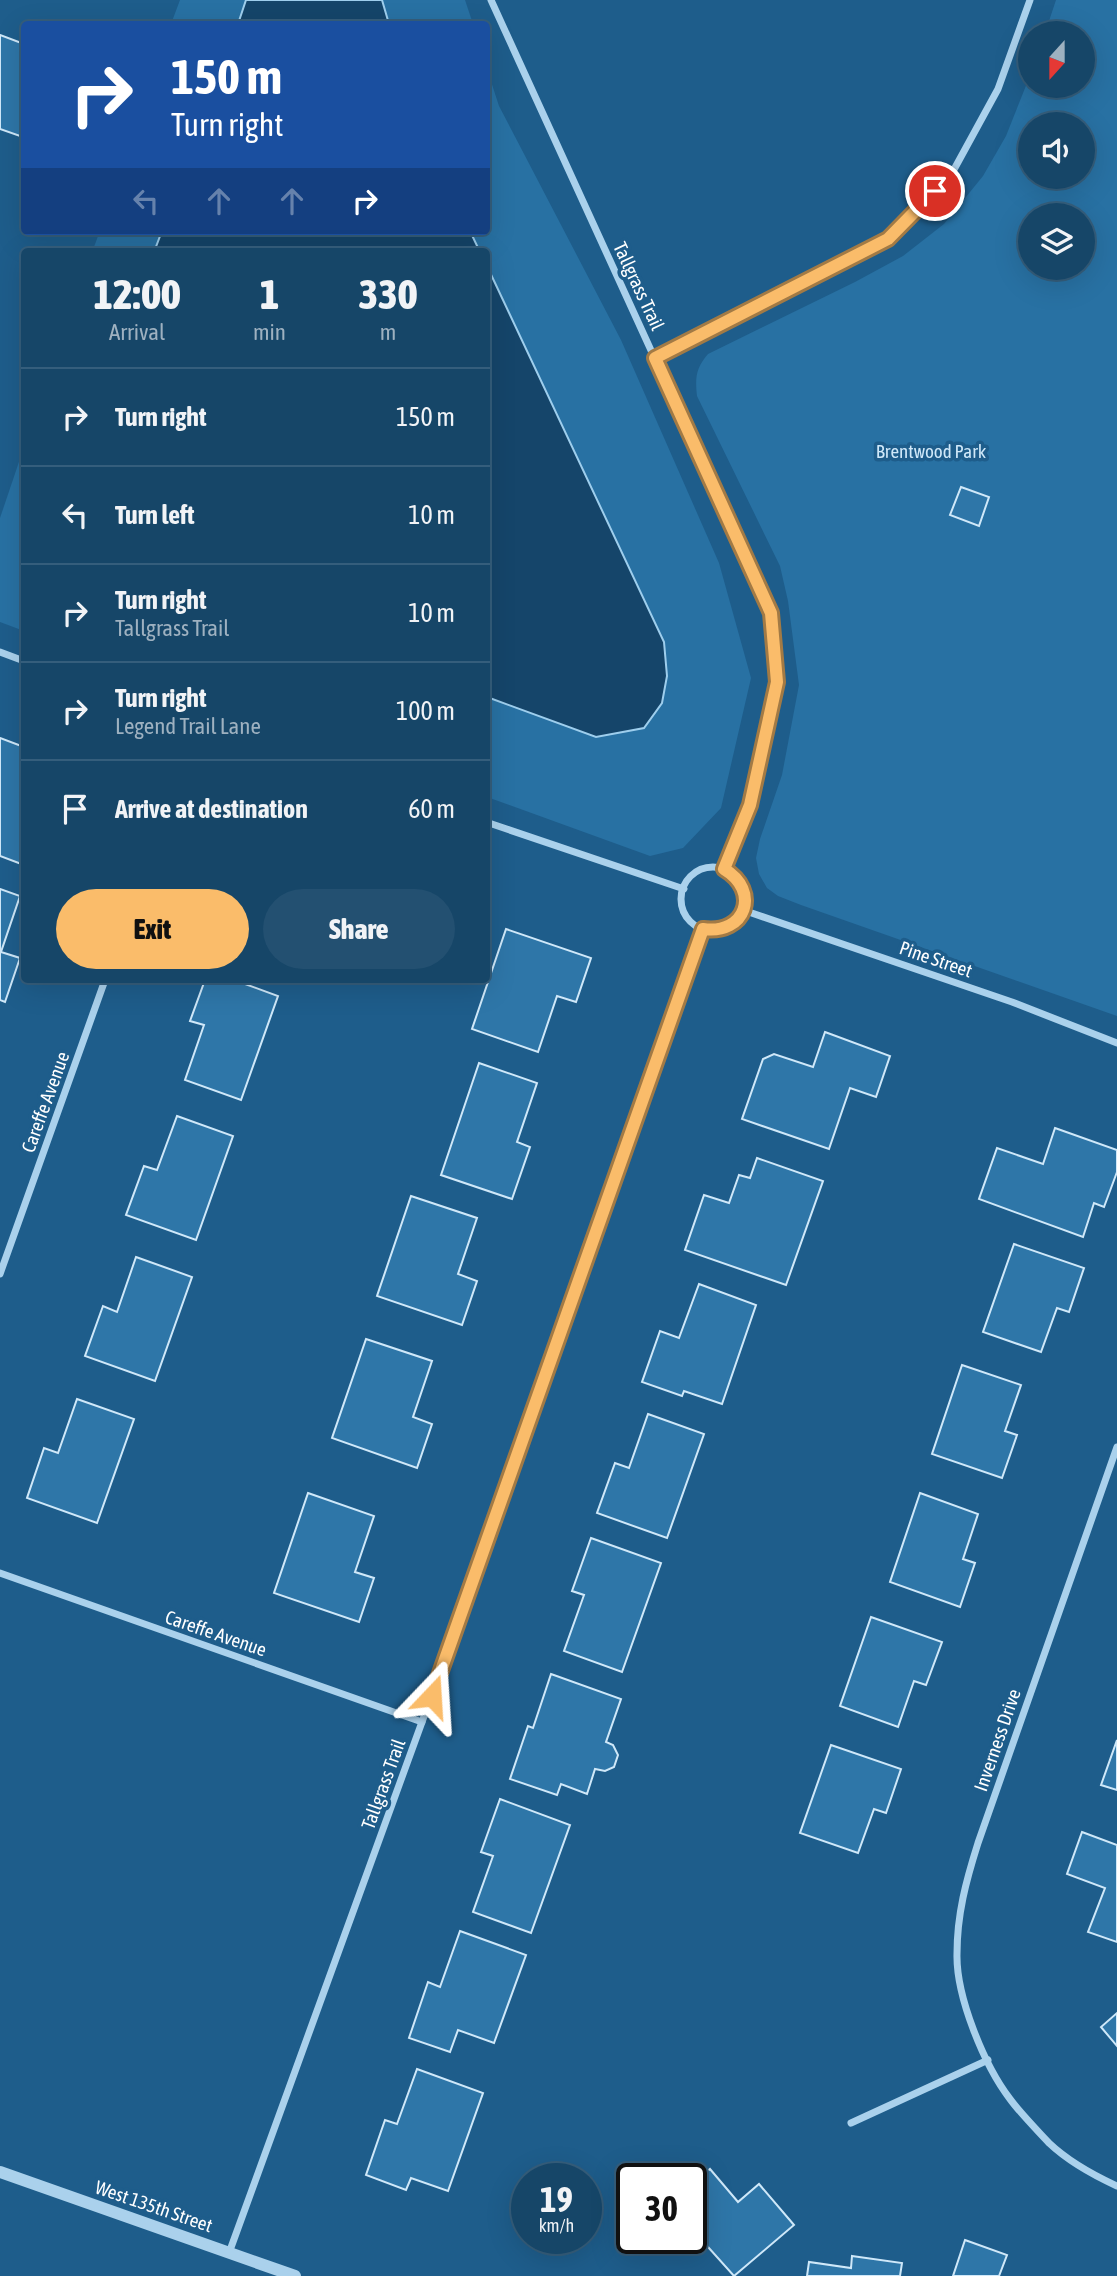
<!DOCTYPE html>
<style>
:root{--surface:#164668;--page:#235071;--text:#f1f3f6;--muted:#9eb1c0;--line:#355e7c;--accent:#fabc6a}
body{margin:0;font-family:"Asap Condensed",sans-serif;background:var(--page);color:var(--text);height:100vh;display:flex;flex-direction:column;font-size:26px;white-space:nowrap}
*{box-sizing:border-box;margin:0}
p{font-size:23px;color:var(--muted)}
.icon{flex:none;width:38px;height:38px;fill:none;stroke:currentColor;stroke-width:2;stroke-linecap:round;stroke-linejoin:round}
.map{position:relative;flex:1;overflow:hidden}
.sheet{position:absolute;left:21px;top:248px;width:469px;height:735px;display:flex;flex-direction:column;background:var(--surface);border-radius:7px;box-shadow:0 7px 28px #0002,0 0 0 2px var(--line)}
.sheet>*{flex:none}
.hud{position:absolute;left:21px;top:21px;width:469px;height:214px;border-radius:7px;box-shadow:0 7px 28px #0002,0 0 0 2px var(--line);background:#1a4fa0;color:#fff;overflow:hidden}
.needle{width:46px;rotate:201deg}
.tools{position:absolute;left:1018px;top:21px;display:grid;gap:14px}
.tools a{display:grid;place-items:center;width:77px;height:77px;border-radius:50%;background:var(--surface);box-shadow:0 7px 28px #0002,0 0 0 2px var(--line);font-size:35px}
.speed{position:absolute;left:511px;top:2163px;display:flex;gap:14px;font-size:35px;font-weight:700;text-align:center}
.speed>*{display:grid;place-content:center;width:91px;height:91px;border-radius:50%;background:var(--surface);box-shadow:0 7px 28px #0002,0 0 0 2px var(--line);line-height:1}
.speed small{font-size:18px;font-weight:400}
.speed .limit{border:4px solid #111;border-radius:10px;background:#fff;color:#111}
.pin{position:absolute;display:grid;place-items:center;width:60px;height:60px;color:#fff;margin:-30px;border:4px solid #fff;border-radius:50%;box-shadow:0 2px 7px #0007}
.me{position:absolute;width:77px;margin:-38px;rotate:20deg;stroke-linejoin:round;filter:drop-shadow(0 0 5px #0008)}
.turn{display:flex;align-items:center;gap:24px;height:147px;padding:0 35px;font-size:32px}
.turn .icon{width:91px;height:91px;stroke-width:2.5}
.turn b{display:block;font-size:49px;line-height:60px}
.lanes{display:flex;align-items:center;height:66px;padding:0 35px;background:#0003;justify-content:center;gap:35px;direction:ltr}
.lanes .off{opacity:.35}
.eta{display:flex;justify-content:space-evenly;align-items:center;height:119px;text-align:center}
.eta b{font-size:42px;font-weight:800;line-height:49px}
.cta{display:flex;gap:14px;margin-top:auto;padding:14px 35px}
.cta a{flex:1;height:80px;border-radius:42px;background:var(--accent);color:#111;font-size:28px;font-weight:800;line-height:80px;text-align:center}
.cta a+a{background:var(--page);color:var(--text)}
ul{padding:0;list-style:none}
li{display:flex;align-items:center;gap:21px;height:98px;padding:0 35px;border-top:2px solid var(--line)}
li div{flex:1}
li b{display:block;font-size:26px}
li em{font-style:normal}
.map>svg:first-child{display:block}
.green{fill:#2871a3;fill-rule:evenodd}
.water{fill:#15456a;stroke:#9eceed;stroke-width:2}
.building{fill:#2e76a8;stroke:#cfe8f9;stroke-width:2}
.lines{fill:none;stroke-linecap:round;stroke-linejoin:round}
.minor{stroke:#aad1ec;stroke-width:7}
.tertiary{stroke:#aad1ec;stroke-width:12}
.route-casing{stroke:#a27a45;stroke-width:18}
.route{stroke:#fabc6a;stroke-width:12}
.labels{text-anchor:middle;stroke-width:7;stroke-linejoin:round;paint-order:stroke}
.street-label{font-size:19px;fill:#fff;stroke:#1e5d8b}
.park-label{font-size:19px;fill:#cfe8f9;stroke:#1e5d8b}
</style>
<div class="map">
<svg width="1117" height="2276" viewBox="0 0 1117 2276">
<rect width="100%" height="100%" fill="#1e5d8b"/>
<g class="green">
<polygon points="180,0 246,0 238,24 171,24"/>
<polygon points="382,0 465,0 473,24 389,24"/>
<path d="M 1056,0 L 1117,0 L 1117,1016 L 801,905 L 778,896 L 767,888 L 759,874 L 756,858 L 760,839 L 782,775 L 799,685 L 788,601 L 780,566 L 697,396 C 695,377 696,368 708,354 L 855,282 L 903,256 L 944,224 L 983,176 L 1006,136 L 1031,73 L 1031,86 L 1083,86 L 1083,33 L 1045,33 ZM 1031,124 L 1083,124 L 1083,177 L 1031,177 ZM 1031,215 L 1083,215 L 1083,268 L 1031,268 Z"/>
<polygon points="487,69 499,106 621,340 719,563 751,678 721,808 683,848 650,856 487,797 487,697 596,737 667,676 664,642 487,266 486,252 480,252 470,231 486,231"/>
<polygon points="100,231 162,231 154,252 92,252"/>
<polygon points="24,447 24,631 0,622 0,518"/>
</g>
<g class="water">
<polygon points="246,0 382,0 389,24 238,24"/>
<polygon points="162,231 470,231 480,252 154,252"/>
<polygon points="487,266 664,642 667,676 662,703 644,728 596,737 487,697"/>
</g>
<g class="building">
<polygon points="0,35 24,44 24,124 20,136 0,129"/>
<polygon points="961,487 989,497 979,526 950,515"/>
<polygon points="0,738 24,747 24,865 0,856"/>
<polygon points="0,889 20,896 1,952 20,958 5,1002 0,1000"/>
<polygon points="506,929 591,958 576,1002 557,996 538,1052 472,1029"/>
<polygon points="205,980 234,980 278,996 241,1100 185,1080 204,1025 190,1021"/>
<polygon points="825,1032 890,1056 876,1097 850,1088 829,1149 742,1119 763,1059 774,1054 813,1067"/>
<polygon points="479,1063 537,1083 517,1142 530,1147 512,1199 441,1175"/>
<polygon points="177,1116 233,1136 196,1240 126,1215 144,1166 157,1170"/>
<polygon points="1055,1128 1117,1150 1117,1172 1104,1207 1094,1203 1083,1237 979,1199 997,1148 1043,1164"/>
<polygon points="757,1158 823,1181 786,1285 685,1250 704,1195 729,1203 739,1175 750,1178"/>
<polygon points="411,1196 477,1218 458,1274 477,1281 462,1325 377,1296"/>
<polygon points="1014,1244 1084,1268 1069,1312 1057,1308 1041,1352 983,1332"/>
<polygon points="136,1257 192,1277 155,1381 85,1356 103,1306 117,1312"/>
<polygon points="699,1284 756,1305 722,1404 684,1391 682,1396 642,1382 660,1331 679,1338"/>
<polygon points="366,1339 432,1361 413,1417 432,1424 417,1468 332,1438"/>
<polygon points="962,1365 1021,1385 1005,1431 1017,1435 1002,1478 932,1454"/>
<polygon points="77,1399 134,1419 97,1523 27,1498 44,1448 58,1453"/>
<polygon points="648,1414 704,1434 667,1538 597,1513 615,1463 629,1468"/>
<polygon points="308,1493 374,1516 355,1572 374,1578 359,1622 274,1593"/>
<polygon points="920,1493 978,1514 963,1559 975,1563 960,1607 890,1582"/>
<polygon points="591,1538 661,1563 622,1672 564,1651 584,1595 572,1591"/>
<polygon points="871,1617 942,1642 926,1685 914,1681 898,1727 840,1706"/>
<polygon points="551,1674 621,1699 606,1742 613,1745 618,1755 614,1767 605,1771 595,1769 587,1794 561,1784 557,1795 510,1779 528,1726 533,1728"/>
<polygon points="1117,1740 1117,1790 1101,1785"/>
<polygon points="831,1745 901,1769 886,1813 874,1809 858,1853 800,1833"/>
<polygon points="500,1799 570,1825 531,1933 473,1912 493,1856 481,1852"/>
<polygon points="1082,1832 1117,1845 1117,1942 1088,1932 1105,1888 1067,1874"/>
<polygon points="460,1931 526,1955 494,2043 458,2030 450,2052 409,2038 428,1982 440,1987"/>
<polygon points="1117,2013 1117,2046 1101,2027"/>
<polygon points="417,2069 483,2093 448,2191 411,2178 406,2190 366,2175 385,2120 397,2124"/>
<polygon points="710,2169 738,2202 759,2184 794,2225 734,2276 691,2228 691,2185"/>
<polygon points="965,2240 1007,2255 999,2276 953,2276"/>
<polygon points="852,2256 902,2263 900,2276 807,2276 809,2262 851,2268"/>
</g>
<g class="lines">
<g class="minor">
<polyline points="491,0 771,613 777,682 750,805 725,869"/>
<polyline points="655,358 889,239 951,175 998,89 1030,0"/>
<polyline points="0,652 24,661"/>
<polyline points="486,822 684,889"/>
<circle cx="713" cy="899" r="32"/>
<polyline points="743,910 1012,1002 1117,1043"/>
<polyline points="0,1274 105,980"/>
<path d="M 1117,1447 L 978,1843 C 966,1881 957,1914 957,1954 C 956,1996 984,2065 1010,2099 C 1021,2114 1036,2129 1049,2143 C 1068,2161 1093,2175 1117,2186"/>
<polyline points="0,1573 422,1722"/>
<polyline points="851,2123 988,2060"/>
<polyline points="229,2253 422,1722 703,929"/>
</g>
<polyline class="tertiary" points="0,2172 295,2276"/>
</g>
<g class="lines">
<g class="route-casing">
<path id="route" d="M 432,1696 L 703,929 C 746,935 761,891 724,869 L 750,805 L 777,682 L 771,613 L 655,358 L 888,239 L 935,191"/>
</g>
<use href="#route" class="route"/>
</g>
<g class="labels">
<g class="street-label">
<text transform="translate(639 286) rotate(65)" y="7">Tallgrass Trail</text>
<text transform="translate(936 959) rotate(19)" y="7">Pine Street</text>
<text transform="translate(45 1102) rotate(-70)" y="7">Careffe Avenue</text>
<text transform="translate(216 1633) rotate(19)" y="7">Careffe Avenue</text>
<text transform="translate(997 1740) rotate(-71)" y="7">Inverness Drive</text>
<text transform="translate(383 1784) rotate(-70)" y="7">Tallgrass Trail</text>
<text transform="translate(154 2206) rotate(19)" y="7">West 135th Street</text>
</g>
<g class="park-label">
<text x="931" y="458">Brentwood Park</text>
</g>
</g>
</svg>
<div class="tools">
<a><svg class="needle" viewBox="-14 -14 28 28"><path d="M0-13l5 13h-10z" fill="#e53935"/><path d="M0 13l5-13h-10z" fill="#9eb1c0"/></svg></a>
<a><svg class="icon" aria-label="sound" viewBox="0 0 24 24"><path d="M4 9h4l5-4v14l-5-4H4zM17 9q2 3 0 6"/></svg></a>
<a><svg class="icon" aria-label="layers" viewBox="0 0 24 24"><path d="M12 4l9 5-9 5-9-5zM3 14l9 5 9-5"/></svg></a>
</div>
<div class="speed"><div>19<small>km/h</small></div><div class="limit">30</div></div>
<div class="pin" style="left:935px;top:191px;background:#d93025"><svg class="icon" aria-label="arrive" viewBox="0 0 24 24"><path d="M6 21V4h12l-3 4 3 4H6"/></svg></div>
<svg class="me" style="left:432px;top:1696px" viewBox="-20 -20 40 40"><path d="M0-17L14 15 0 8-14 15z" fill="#fabc6a" stroke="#fff" stroke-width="4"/></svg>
<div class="hud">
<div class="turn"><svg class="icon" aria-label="right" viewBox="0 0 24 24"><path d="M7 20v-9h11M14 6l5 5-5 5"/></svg><div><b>150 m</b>Turn right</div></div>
<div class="lanes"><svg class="icon off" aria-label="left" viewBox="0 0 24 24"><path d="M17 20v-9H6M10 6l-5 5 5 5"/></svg><svg class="icon off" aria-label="ahead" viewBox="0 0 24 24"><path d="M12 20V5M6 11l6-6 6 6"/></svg><svg class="icon off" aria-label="ahead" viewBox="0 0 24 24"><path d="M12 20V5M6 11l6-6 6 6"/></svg><svg class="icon" aria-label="right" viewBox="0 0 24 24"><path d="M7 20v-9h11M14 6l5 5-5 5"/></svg></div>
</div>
<section class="sheet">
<div class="eta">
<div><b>12:00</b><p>Arrival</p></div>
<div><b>1</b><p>min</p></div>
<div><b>330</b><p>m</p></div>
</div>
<ul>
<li><svg class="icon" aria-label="right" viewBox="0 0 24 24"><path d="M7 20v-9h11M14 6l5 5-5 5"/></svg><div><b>Turn right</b></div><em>150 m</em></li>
<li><svg class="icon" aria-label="left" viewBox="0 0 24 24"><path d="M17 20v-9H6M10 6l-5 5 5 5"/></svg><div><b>Turn left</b></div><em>10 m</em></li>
<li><svg class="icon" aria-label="right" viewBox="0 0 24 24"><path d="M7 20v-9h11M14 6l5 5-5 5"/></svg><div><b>Turn right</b><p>Tallgrass Trail</p></div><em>10 m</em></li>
<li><svg class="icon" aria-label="right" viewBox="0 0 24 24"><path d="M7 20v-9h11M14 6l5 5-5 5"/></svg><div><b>Turn right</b><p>Legend Trail Lane</p></div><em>100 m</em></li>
<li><svg class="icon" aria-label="arrive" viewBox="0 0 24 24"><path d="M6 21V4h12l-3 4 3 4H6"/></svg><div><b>Arrive at destination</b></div><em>60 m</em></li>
</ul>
<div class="cta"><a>Exit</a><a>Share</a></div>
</section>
</div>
